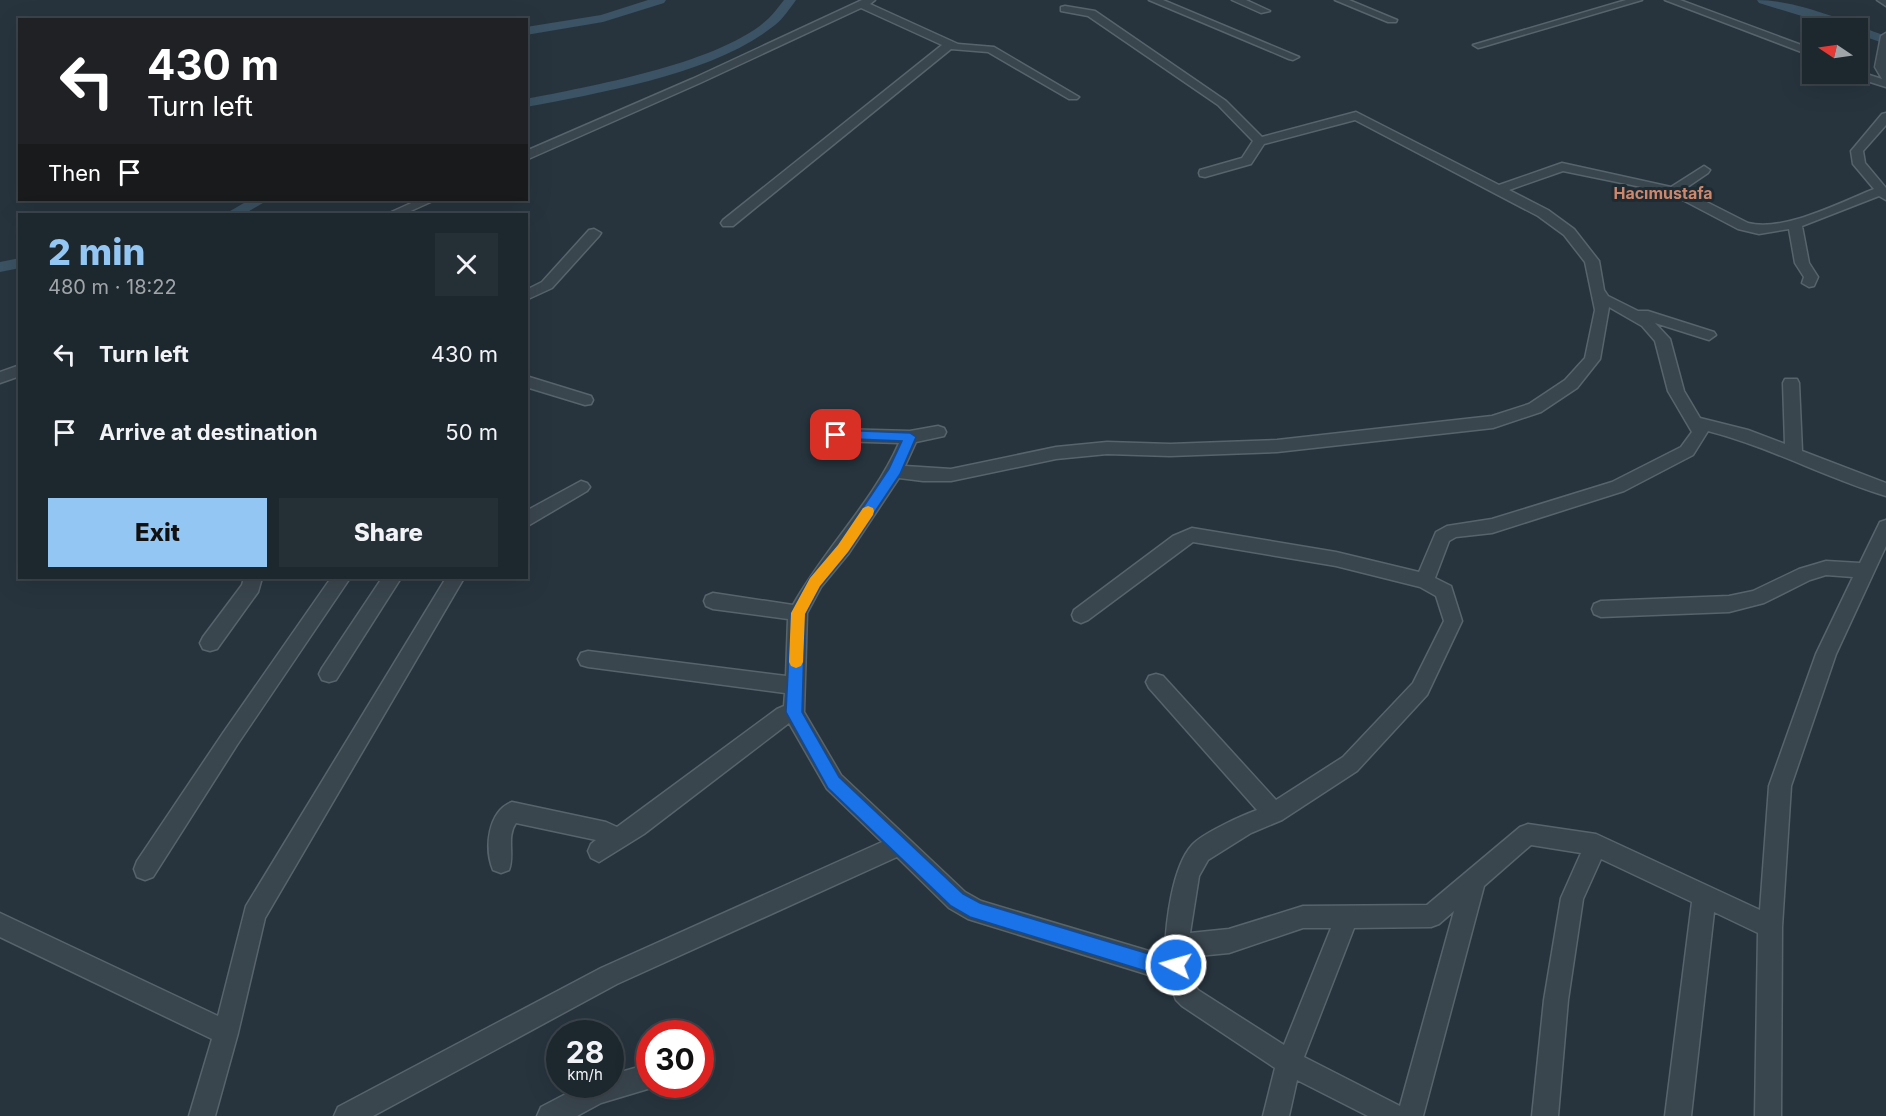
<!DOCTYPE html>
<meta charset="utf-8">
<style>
:root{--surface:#1d272e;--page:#252f36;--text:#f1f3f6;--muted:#a0a5aa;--line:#3b444a;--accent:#93c6f2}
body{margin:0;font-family:Inter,sans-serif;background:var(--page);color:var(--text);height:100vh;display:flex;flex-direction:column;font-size:22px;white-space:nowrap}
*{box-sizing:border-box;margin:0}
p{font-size:20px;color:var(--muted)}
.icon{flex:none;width:33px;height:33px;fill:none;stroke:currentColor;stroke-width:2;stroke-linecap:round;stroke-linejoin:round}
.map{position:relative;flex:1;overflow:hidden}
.drawer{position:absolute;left:18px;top:213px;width:510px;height:366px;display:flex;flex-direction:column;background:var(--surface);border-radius:0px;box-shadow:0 6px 24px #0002,0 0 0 2px var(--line)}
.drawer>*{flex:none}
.guide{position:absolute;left:18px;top:18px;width:510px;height:183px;border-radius:0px;box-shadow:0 6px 24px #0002,0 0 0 2px var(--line);background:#202124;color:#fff;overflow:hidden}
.needle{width:39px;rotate:283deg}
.buttons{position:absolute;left:1802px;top:18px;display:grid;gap:12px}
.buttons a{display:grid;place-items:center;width:66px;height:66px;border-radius:0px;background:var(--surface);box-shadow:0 6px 24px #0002,0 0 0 2px var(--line);font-size:30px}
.speed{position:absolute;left:546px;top:1020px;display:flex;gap:12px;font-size:30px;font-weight:700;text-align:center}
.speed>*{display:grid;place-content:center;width:78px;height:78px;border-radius:50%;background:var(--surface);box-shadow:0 6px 24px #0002,0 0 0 2px var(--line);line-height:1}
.speed small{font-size:15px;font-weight:400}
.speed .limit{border:9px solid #d22;background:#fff;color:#111}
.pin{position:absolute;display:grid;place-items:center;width:51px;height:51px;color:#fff;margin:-26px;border-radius:12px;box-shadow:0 3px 9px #0006}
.me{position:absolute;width:66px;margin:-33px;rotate:276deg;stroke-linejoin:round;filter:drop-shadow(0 0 4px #0008)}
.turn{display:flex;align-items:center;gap:21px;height:126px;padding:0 30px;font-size:27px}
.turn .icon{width:78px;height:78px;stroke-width:2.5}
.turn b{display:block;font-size:42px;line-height:51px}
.then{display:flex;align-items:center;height:57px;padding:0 30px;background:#0003;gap:12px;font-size:22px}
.round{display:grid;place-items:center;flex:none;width:63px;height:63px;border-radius:0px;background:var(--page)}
.summary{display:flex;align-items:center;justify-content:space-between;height:102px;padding:0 30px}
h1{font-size:36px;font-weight:800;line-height:45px;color:var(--accent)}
.button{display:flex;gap:12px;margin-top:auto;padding:12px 30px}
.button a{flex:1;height:69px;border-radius:0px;background:var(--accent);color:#111;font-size:24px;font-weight:800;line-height:69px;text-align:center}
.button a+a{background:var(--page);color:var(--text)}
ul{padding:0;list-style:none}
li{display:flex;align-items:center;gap:18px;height:78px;padding:0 30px}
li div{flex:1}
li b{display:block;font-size:22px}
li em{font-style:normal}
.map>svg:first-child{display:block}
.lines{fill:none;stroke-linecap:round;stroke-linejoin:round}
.river{fill:#3b5364;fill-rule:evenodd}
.minor-casing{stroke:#58646c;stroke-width:3}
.minor{fill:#3a464e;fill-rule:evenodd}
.route{fill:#1a73e8;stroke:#114b97;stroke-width:1.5}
.slow{fill:#f59e0b}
.labels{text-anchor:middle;stroke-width:6;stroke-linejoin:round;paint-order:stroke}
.far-quarter-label{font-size:16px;font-weight:bold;fill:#cf876c;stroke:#1f2b33}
</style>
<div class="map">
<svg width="1886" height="1116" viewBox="0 0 1886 1116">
<rect width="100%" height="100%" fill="#27343e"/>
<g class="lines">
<g class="river">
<polygon points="648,0 666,0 664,3 603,22 526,35 526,27 601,15"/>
<path d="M 784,0 L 796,0 C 790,8 783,19 775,25 C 714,74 603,92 526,107 L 526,99 C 591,86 722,63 769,18 C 774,13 779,6 784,0 Z"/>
<path d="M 1757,0 C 1798,0 1847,22 1886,36 L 1886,44 L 1857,34 L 1857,28 L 1841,28 L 1759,3 Z"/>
<polygon points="249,200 268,200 244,214 225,214"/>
<polygon points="20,258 20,268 0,272 0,262"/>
</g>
<g class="minor-casing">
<g id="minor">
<polygon points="862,0 875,0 870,4 958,44 994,47 1079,97 1077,99 1069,99 988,52 951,49 733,226 723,226 721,223 723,220 942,45 861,8 700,83 526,160 526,151 692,79"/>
<polygon points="1149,0 1163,0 1299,57 1293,60 1289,59"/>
<polygon points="1232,0 1246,0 1270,11 1261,13"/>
<polygon points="1335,0 1349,0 1397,20 1396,22 1388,22"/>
<polygon points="1626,0 1642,0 1482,47 1478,48 1473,45"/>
<polygon points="1665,0 1680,0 1812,49 1812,56"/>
<polygon points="1877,0 1886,0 1886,6"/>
<path d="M 1065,6 L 1095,11 L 1226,101 L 1262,137 L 1356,112 L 1499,185 L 1562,163 L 1671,187 L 1704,166 L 1710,170 L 1708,173 L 1683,190 L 1748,223 C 1784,232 1839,203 1874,189 L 1853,164 L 1851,151 L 1882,114 L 1886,113 L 1886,125 L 1863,151 L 1865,163 L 1886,188 L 1886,200 L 1879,196 L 1802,226 L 1809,263 L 1818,277 L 1814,286 L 1809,287 L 1802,283 L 1804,277 L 1795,263 L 1789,229 L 1759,234 L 1738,229 L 1679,198 L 1656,190 L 1563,171 L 1509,190 L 1548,210 L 1574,229 L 1599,261 L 1604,290 L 1608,296 L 1638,311 L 1648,311 L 1714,332 L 1716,335 L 1709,340 L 1655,323 L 1670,339 L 1684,391 L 1700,418 L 1748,430 L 1785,444 L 1783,383 L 1785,379 L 1797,379 L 1799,383 L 1802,451 L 1886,483 L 1886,496 C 1824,477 1770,447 1708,431 L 1693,455 L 1624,491 L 1492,533 L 1456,537 L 1449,541 L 1435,578 L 1451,586 L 1462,621 L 1427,695 L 1357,771 L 1282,820 L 1251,833 L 1208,860 L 1199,876 L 1190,933 L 1229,929 L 1303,906 L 1427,905 L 1520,827 L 1528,824 L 1596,834 L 1760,910 L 1769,786 L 1816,654 L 1853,577 L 1826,575 L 1810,580 L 1764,603 L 1729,612 L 1601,617 L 1594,614 L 1592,609 L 1594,604 L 1601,601 L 1729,596 L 1753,591 L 1799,569 L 1826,561 L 1860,563 L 1880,522 L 1886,520 L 1886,546 L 1836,654 L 1791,786 L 1782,927 L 1781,1116 L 1755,1116 L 1758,933 L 1714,912 L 1691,1116 L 1665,1116 L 1692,902 L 1601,859 L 1583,899 L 1568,1000 L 1558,1116 L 1532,1116 L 1544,1000 L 1561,898 L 1581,853 L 1531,845 L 1484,886 L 1423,1116 L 1368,1116 L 1297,1080 L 1289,1116 L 1263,1116 L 1275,1068 L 1182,1006 L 1176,1000 L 1167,976 L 1149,975 L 968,919 L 949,908 L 897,857 L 617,984 L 373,1116 L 334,1116 L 338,1107 L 601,968 L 882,842 L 827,789 L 789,723 L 644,834 L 599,862 L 591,858 L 588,851 L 591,844 L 596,840 L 516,823 C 506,837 515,855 509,870 L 501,873 L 493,870 C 484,848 488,811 512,802 L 606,822 L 617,827 L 777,709 L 784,706 L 785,693 L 588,667 L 581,665 L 578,659 L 581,653 L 588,651 L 786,676 L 788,619 L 713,609 L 706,606 L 704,601 L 706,596 L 713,593 L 793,605 C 825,548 873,502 899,443 L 836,441 L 825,437 L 821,426 L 823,422 L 835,422 L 838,429 L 910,431 L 938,426 L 944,428 L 946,432 L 944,436 L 916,442 L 905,466 L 951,469 L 1056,447 L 1107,442 L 1170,444 L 1277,440 L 1492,416 L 1529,404 L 1565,380 L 1585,358 L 1595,310 L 1585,262 L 1564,235 L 1538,216 L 1355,120 L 1264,144 L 1251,164 L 1205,177 L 1200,176 L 1199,173 L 1200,170 L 1242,158 L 1253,141 L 1218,105 L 1088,16 L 1061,11 L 1061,7 ZM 1609,307 L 1642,326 L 1655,341 L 1668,391 L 1692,432 L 1681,447 L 1612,482 L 1492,519 L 1447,526 L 1436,532 L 1419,572 L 1336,552 L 1192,528 L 1173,536 L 1074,610 L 1072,615 L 1074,620 L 1081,623 L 1088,620 L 1193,542 L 1336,566 L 1420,587 L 1436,596 L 1444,621 L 1413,683 L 1343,757 L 1276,800 L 1163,676 L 1156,674 L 1149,676 L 1146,682 L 1149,688 L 1257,810 C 1241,816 1203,833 1192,845 C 1172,867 1166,923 1165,952 L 1149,951 L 981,901 L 965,892 L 841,775 L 804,712 L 807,613 L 821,587 L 849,553 L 899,478 L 923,481 L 951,481 L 1056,459 L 1107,454 L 1170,456 L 1277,452 L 1493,428 L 1541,412 L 1577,388 L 1600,359 ZM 1454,911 L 1400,1106 L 1304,1057 L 1354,928 L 1431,927 L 1439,924 ZM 1303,928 L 1331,928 L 1284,1045 L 1198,990 L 1194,985 L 1188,965 L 1188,957 L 1229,953 Z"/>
<polygon points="1886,33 1886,87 1851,76 1850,74 1857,74 1857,71 1882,79 1875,67 1881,36"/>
<polygon points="418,200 435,200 404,214 387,214"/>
<polygon points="594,229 601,233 599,236 552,288 526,300 526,290 542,282 589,230"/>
<polygon points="20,365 20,376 0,383 0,372"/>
<polygon points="526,376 591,396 593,400 591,404 585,405 526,387"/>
<polygon points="581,481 587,483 590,487 587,491 526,527 526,511"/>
<polygon points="244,578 262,578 258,592 217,649 210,651 203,649 200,643 203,637 242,585"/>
<polygon points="331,578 350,578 237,745 153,877 145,880 137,877 134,869 137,861 223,733"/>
<polygon points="382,578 401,578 336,680 329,682 322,680 319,674 322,668"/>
<polygon points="446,578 464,578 265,918 238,1033 215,1116 189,1116 212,1039 0,937 0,913 218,1016 246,906"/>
<polygon points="642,1066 650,1070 651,1088 601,1103 577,1116 537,1116 541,1107 585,1084 610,1084 610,1075"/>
</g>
</g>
<use href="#minor" class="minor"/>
</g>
<polygon class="route" points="836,430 910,433 916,437 900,474 848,552 820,586 805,614 802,712 839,777 963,894 980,903 1149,954 1183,959 1185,965 1183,972 1176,974 1149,972 970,917 951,906 828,788 786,712 791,613 810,578 838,545 889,469 902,441 832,438 830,435"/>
<polygon class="slow" points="868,506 873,508 874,511 873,515 848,552 820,586 805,614 803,662 801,666 796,668 791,666 789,662 791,613 810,578 838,545 863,508"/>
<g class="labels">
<g class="far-quarter-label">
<text x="1663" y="199">Hacımustafa</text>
</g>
</g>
</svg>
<div class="buttons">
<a><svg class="needle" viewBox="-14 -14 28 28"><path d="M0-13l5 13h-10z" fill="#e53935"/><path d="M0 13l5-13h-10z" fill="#a0a5aa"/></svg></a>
</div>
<div class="speed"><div>28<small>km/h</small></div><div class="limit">30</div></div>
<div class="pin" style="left:836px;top:435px;background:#d93025"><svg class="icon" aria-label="arrive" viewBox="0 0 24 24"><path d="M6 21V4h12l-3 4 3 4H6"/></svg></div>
<svg class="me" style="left:1176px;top:965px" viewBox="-20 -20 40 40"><circle r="17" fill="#1a73e8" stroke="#fff" stroke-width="3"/><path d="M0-11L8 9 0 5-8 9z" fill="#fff"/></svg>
<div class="guide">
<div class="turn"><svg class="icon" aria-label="left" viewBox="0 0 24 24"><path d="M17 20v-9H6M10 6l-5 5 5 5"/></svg><div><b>430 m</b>Turn left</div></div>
<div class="then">Then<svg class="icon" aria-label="arrive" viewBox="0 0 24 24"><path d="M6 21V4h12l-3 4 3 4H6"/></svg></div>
</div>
<section class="drawer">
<div class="summary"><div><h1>2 min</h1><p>480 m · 18:22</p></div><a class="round"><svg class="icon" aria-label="close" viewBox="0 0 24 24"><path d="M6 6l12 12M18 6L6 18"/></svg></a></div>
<ul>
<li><svg class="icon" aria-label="left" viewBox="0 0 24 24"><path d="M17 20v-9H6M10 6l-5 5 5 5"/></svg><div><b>Turn left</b></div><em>430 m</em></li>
<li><svg class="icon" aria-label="arrive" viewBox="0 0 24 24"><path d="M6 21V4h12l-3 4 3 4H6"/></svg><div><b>Arrive at destination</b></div><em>50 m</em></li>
</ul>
<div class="button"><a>Exit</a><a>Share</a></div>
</section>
</div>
